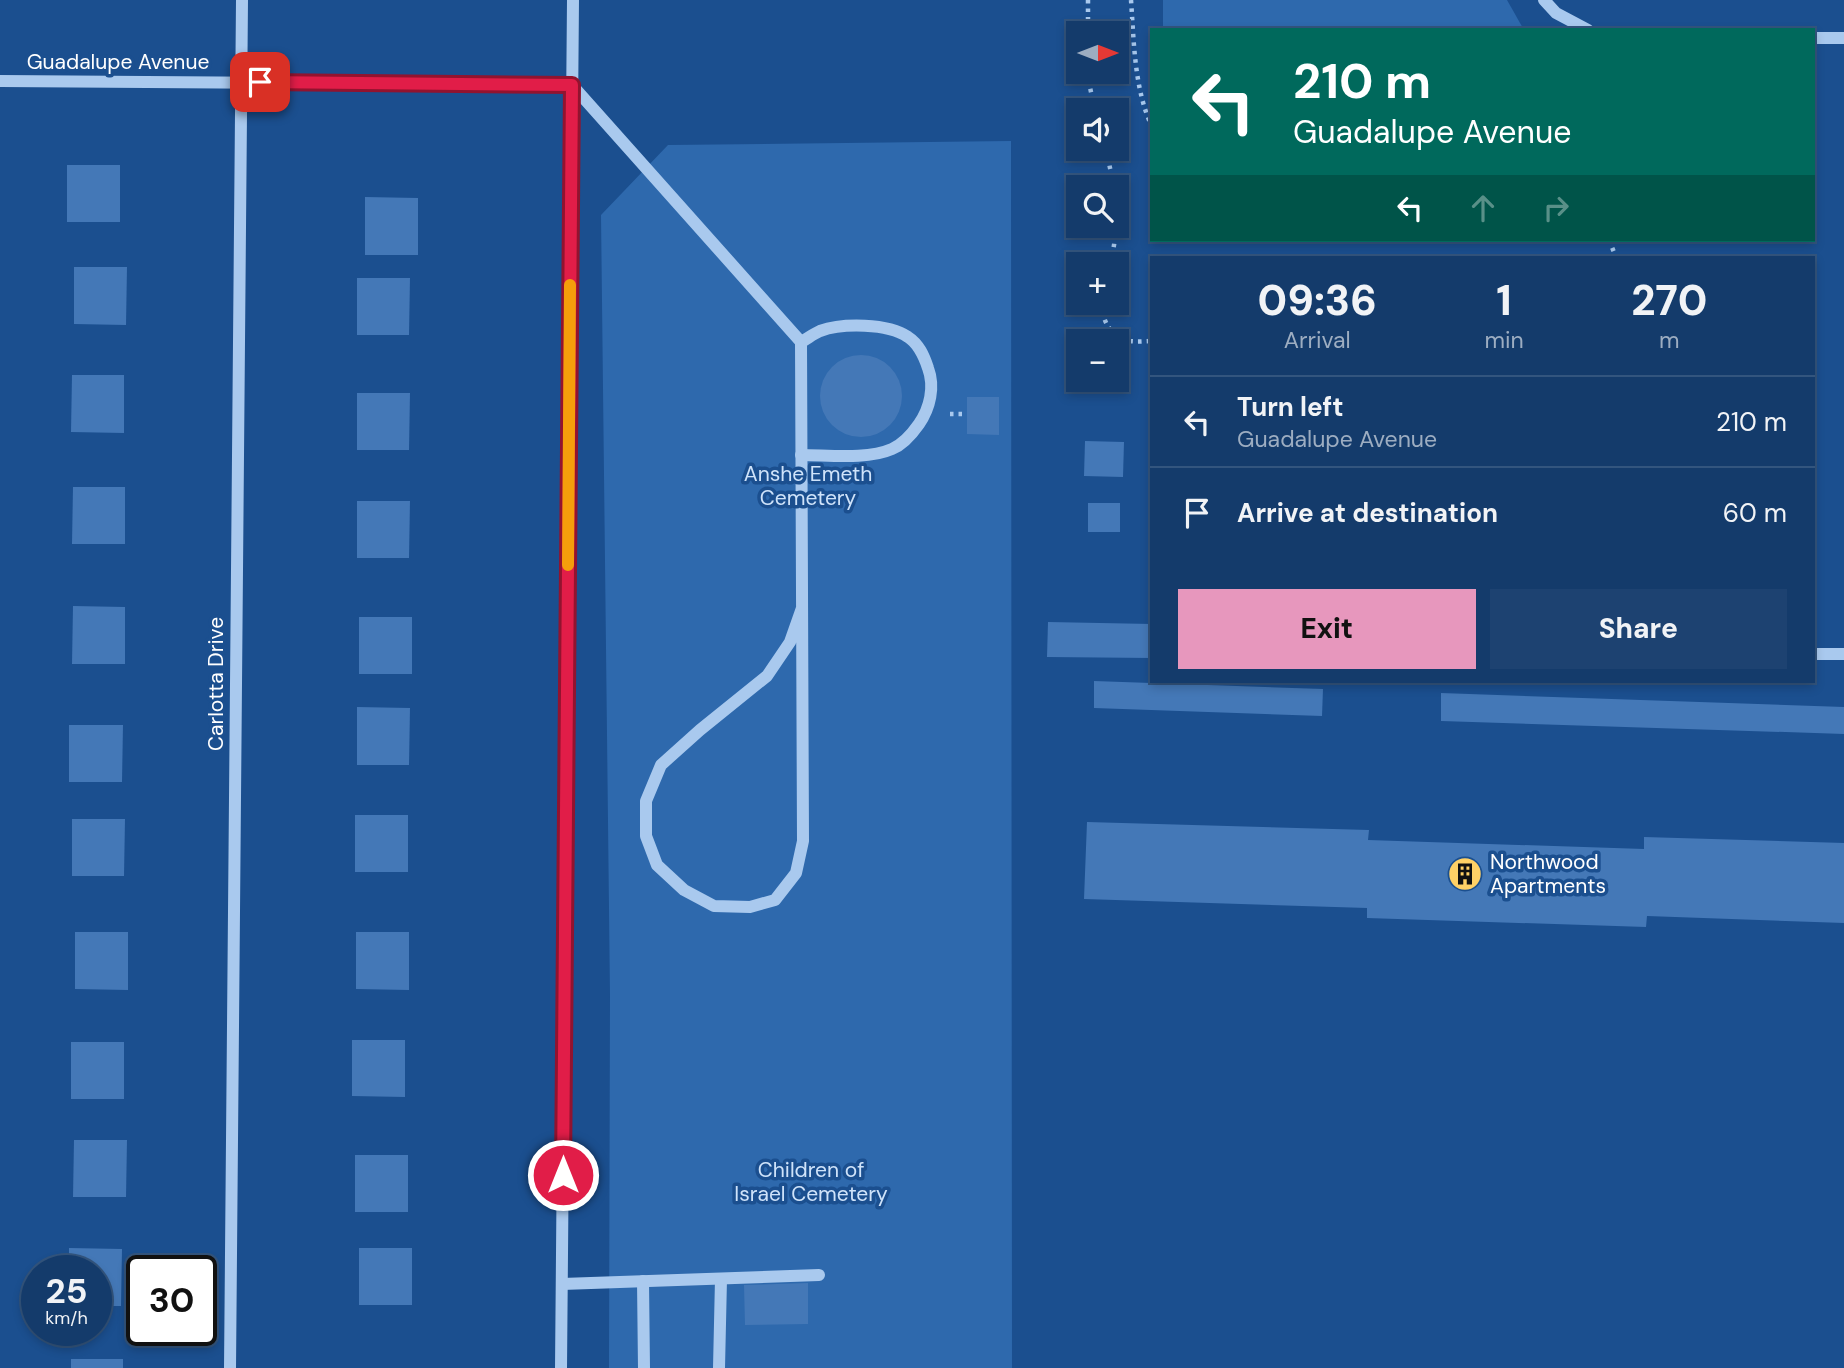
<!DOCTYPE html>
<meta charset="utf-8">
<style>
:root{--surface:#143b6b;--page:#1d4271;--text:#f1f3f6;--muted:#9dadc1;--line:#33557e;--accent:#e797bd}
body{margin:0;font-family:"DM Sans",sans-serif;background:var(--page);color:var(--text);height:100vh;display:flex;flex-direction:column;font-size:26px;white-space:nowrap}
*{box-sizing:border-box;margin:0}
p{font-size:23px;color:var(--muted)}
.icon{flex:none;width:38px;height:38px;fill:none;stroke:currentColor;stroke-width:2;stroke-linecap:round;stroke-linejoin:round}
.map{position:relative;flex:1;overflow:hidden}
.drawer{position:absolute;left:1150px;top:256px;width:665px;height:427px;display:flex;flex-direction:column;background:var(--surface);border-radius:0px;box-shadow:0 4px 10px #0003,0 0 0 2px var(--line)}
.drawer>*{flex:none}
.guide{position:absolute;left:1150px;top:28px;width:665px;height:214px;border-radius:0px;box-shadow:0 4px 10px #0003,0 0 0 2px var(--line);background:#00695c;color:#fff;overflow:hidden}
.needle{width:46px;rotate:90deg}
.buttons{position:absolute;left:1066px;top:21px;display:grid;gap:14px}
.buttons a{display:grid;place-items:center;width:63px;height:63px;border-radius:0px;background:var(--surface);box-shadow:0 4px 10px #0003,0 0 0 2px var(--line);font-size:35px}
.speed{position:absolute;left:21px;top:1255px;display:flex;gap:14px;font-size:35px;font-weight:700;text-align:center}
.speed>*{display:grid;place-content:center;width:91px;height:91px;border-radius:50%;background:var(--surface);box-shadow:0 4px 10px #0003,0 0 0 2px var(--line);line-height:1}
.speed small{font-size:18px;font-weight:400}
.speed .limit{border:4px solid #111;border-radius:10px;background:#fff;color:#111}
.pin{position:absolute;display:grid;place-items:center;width:60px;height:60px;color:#fff;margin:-30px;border-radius:14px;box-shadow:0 4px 10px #0006}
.me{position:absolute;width:77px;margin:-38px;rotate:0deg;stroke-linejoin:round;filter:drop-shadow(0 0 5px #0008)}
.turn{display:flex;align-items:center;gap:24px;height:147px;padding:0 28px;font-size:32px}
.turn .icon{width:91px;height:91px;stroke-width:2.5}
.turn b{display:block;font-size:49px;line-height:60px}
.lanes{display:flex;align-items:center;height:66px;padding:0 28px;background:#0003;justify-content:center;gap:35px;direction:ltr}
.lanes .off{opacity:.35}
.eta{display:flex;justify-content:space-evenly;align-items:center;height:119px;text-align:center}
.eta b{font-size:42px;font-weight:800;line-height:49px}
.primary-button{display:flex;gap:14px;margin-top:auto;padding:14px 28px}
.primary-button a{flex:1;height:80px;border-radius:0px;background:var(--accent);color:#111;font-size:28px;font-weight:800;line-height:80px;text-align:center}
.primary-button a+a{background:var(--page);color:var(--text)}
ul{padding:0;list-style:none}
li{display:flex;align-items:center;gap:21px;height:91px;padding:0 28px;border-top:2px solid var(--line)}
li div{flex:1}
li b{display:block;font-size:26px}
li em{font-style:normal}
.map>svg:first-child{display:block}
.green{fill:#2e69ad}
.building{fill:#4478b7}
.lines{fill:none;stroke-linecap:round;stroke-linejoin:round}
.path{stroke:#a9c9ee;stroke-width:4.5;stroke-dasharray:3.5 5;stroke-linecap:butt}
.minor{stroke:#a9c9ee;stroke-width:12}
.route-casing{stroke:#92132f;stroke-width:18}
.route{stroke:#e11d48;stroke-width:12}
.slow{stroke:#f59e0b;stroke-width:12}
.labels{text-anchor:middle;stroke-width:7;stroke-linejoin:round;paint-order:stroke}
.street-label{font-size:21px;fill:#fff;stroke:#1b4f8f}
.park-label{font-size:21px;fill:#cfe3fa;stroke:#1b4f8f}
.poi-label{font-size:21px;fill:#fff;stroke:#1b4f8f;text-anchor:start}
</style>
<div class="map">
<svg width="1844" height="1368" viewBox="0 0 1844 1368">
<rect width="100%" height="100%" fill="#1b4f8f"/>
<g class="green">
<polygon points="1163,0 1507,0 1524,30 1163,30"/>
<polygon points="1011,141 1012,1368 609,1368 610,995 601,215 668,145"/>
</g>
<g class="building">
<rect x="67" y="165" width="53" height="57"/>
<polygon points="365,197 418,198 418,255 365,255"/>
<polygon points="74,267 127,267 126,325 74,324"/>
<polygon points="357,278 410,278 409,335 357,335"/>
<circle cx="861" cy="396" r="41"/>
<polygon points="72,375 124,375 124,433 71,432"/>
<polygon points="357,393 410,393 409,450 357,450"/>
<polygon points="967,397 999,397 999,435 967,434"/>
<polygon points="1085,441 1124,442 1123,477 1084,476"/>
<polygon points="73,487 125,487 125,544 72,544"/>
<polygon points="357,501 410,501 409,558 357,558"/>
<rect x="1088" y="503" width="32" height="29"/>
<polygon points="73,606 125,607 125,664 72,664"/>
<rect x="359" y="617" width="53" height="57"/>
<polygon points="1048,622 1152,624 1152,658 1047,657"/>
<polygon points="1094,681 1323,689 1322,716 1094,708"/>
<polygon points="1441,693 1844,707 1844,734 1441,721"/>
<polygon points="357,707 410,708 409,765 357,765"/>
<polygon points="69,725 123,725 122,782 69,782"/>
<rect x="355" y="815" width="53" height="57"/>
<polygon points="72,819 125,819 124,876 72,876"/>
<polygon points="1087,822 1369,830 1368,840 1644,849 1644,837 1844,843 1844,923 1647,916 1646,927 1367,918 1367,908 1084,899"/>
<polygon points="75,932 128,932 128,990 75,989"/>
<polygon points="356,932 409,932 409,990 356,989"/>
<polygon points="352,1040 405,1040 405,1097 352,1096"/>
<rect x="71" y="1042" width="53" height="57"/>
<polygon points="74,1140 127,1140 126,1197 73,1197"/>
<rect x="355" y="1155" width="53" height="57"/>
<polygon points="69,1248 122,1249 121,1306 96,1306 96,1270 69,1270"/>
<rect x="359" y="1248" width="53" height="57"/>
<polygon points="808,1283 808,1324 745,1325 744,1285"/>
<rect x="71" y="1359" width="52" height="9"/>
</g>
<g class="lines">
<g class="path">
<polyline points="1088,0 1088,33"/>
<path d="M 1131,0 C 1134,42 1134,88 1152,127"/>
<polyline points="1089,72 1089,83 1095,110"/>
<polyline points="1106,149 1114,187"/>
<polyline points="1609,240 1616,257"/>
<polyline points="1111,264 1118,220 1116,206"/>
<path d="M 1102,303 C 1102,318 1108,333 1123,339 C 1131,343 1143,341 1152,341"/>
<polyline points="950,414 967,414"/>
</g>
<g class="minor">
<polyline points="1544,0 1556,13 1588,30"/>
<polyline points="1813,38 1844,38"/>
<polyline points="0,81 572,85 801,342 803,841 796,873 775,900 750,907 714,906 684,890 657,865 646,836 646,801 661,765 700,730 767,676 790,642 802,608"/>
<path d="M 801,342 C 807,339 813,334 820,331 C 842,323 888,323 908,337 C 919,344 924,356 928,368 C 935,387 930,408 919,424 C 912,434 904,444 892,449 C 867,460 828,455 801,455"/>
<polyline points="1813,654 1844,654"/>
<polyline points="643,1281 644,1368"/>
<polyline points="562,1284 819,1275"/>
<polyline points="230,1368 242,0"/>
<polyline points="561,1368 573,0"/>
<polyline points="719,1368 721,1279"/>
</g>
</g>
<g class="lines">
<g class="route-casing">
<polyline id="route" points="260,82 572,85 563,1175"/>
</g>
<use href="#route" class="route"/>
<polyline class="slow" points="568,565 570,285"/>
</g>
<defs>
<g id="building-disc" transform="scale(1.75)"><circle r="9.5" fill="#ffd166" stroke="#1b4f8f"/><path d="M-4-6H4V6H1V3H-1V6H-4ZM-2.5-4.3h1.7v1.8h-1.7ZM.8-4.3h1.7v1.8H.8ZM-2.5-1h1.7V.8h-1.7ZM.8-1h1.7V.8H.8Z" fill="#111"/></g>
</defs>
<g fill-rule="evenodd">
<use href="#building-disc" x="1465" y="874"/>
</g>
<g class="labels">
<g class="street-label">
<text x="118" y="69">Guadalupe Avenue</text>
<text transform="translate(216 684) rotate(-90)" y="7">Carlotta Drive</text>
</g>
<g class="park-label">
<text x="808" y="481">Anshe Emeth<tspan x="808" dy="24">Cemetery</tspan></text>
<text x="811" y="1177">Children of<tspan x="811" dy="24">Israel Cemetery</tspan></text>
</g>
<g class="poi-label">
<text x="1490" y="869">Northwood<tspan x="1490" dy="24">Apartments</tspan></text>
</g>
</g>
</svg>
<div class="buttons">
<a><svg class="needle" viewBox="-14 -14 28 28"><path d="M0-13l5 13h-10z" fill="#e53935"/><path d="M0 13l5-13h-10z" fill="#9dadc1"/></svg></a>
<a><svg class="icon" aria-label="sound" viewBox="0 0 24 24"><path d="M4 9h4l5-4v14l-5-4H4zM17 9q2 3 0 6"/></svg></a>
<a><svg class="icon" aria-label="search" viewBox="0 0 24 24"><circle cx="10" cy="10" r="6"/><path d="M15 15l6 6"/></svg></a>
<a>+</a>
<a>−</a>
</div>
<div class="speed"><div>25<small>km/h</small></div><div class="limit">30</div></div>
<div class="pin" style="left:260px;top:82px;background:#d93025"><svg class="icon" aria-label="arrive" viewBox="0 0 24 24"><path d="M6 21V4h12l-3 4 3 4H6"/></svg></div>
<svg class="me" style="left:563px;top:1175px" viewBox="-20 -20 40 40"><circle r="17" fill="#e11d48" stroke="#fff" stroke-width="3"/><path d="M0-11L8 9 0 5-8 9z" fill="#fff"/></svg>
<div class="guide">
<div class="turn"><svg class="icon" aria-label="left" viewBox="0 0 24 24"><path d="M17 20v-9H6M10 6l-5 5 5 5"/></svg><div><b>210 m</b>Guadalupe Avenue</div></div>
<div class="lanes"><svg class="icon" aria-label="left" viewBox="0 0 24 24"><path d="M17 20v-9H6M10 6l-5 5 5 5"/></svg><svg class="icon off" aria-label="ahead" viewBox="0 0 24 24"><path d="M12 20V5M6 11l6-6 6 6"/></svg><svg class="icon off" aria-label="right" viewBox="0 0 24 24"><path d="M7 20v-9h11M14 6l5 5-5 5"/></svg></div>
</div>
<section class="drawer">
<div class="eta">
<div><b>09:36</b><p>Arrival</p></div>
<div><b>1</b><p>min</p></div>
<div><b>270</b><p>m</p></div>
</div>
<ul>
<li><svg class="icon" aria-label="left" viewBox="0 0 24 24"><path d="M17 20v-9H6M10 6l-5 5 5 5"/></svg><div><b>Turn left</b><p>Guadalupe Avenue</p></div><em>210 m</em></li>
<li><svg class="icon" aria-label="arrive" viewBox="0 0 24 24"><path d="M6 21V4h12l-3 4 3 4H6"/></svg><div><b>Arrive at destination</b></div><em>60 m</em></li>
</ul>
<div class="primary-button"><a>Exit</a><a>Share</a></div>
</section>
</div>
